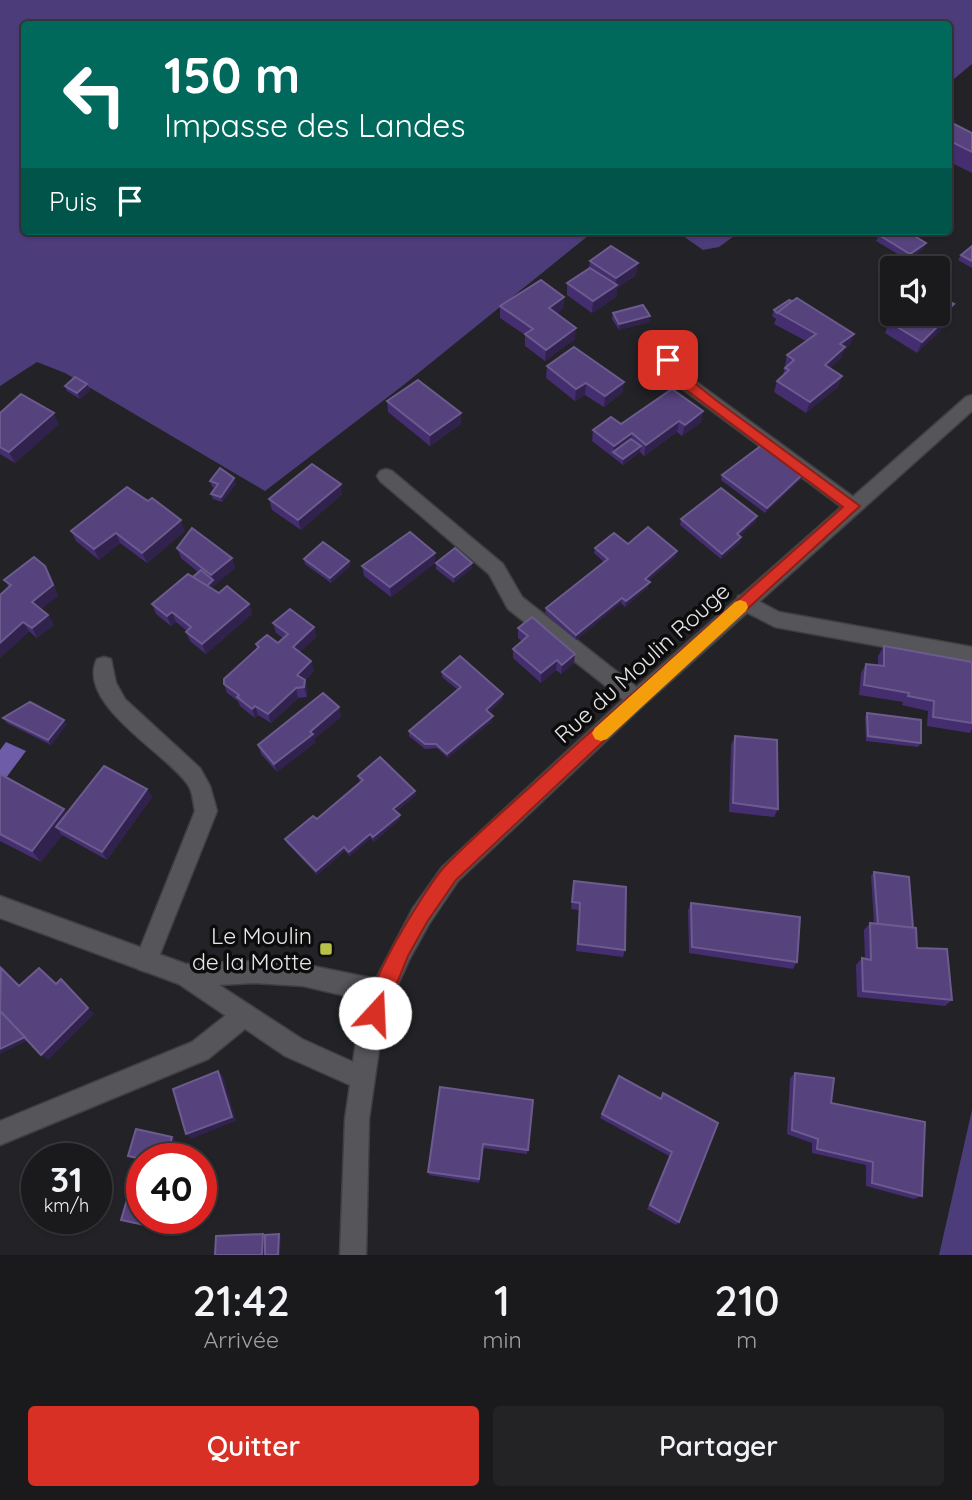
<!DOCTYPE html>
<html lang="fr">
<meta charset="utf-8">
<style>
:root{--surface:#1a1a1c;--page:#232325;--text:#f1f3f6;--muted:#9fa1a3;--line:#38383b;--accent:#d93025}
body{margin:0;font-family:Quicksand,sans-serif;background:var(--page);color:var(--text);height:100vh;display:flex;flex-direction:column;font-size:26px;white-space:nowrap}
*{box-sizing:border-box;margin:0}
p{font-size:23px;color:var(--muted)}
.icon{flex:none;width:38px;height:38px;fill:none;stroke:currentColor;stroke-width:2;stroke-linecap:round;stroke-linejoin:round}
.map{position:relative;height:1255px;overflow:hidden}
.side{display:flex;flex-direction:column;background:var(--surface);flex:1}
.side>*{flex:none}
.banner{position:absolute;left:21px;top:21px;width:931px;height:214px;border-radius:7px;box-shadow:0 2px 5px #0004,0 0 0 2px var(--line);background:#00695c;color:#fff;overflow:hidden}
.fabs{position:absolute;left:880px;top:256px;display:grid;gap:14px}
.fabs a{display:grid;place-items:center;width:70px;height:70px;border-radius:7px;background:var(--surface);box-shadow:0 2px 5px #0004,0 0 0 2px var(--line);font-size:35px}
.speed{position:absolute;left:21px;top:1143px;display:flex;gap:14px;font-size:35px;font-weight:700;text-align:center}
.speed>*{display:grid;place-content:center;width:91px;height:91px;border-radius:50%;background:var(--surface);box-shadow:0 2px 5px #0004,0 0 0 2px var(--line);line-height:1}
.speed small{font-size:18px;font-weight:400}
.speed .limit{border:10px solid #d22;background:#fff;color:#111}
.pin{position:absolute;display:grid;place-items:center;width:60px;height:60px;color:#fff;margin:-30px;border-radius:14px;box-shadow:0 4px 10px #0006}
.me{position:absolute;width:77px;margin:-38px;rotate:20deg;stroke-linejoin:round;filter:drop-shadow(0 0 5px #0008)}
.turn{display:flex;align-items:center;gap:24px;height:147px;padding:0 28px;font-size:32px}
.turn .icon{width:91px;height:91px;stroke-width:2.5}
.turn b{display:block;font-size:49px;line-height:60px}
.then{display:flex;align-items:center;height:66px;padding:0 28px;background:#0003;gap:14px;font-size:26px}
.eta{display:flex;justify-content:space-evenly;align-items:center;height:119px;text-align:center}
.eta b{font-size:42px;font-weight:600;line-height:49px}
.button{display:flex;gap:14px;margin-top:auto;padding:14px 28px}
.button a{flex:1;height:80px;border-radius:7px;background:var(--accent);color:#fff;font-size:28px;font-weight:600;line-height:80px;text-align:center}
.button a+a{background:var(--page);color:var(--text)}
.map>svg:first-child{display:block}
.green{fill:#4d3c7a}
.water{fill:#6f5ca8}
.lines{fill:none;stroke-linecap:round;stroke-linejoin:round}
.minor-casing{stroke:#404043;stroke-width:3}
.tertiary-casing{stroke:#404043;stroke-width:3}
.minor{fill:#565559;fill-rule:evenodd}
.tertiary{fill:#565559;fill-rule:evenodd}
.wall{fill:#442e70}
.shaded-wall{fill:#30214d}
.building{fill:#56427d;stroke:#6c5b8e;stroke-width:2}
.route{fill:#d93025;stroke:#8d1f18;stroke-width:2}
.slow{fill:#f59e0b}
.poi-dot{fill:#b7c148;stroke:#0c0c0d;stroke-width:2.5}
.labels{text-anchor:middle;stroke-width:7;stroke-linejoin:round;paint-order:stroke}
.street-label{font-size:23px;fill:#e6e6e8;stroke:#0c0c0d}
.poi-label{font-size:23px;fill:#e6e6e8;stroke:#0c0c0d;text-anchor:end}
</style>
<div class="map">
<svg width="972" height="1255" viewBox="0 0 972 1255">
<rect width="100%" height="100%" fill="#232226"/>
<g class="green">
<polygon points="0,0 972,0 972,64 949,83 948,24 24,24 24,231 594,231 401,387 265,491 65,373 37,362 0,386"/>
<polygon points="676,231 741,231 719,247 703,250"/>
<polygon points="972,1110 972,1255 939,1255"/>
</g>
<polygon class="water" points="6,742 26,751 0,786 0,750"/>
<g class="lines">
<g class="minor-casing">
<g id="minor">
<polygon points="658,338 664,340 684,373 859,501 862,506 859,511 847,511 672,381 650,344"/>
<polygon points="386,469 392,471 503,564 522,597 644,693 647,699 644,705 637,708 630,705 508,609 489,574 380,481 377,476 380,471"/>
<polygon points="745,594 779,612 972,647 972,663 775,627 738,608 736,602 738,596"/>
<path d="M 104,657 L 111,659 L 116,683 L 125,699 L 200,768 L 210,786 L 217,811 L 154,969 L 146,972 L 138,969 L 135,961 L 195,811 C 193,802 193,792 188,785 C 168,754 75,704 97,659 Z"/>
<polygon points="243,1004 251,1008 255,1016 251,1024 208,1059 0,1145 0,1121 192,1042 235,1008"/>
</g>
</g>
<g class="tertiary-casing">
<path id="tertiary" d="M 972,395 L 972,411 L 644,705 L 458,881 L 429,924 L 410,958 L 393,995 L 381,1035 L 369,1119 L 366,1255 L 340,1255 L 345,1119 L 350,1085 L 285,1056 L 179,984 L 0,918 L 0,896 L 186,964 L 253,961 L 303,964 L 376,979 L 413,908 L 442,867 L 630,693 L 966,397 ZM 253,983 L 303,986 L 368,1001 L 357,1035 L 353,1062 L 302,1039 L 219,985 Z"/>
</g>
<use href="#minor" class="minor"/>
<use href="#tertiary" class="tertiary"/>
</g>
<g class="wall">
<polygon points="948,122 972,133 972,173 948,161"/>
<polygon points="879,235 926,243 923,249 908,260 876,241"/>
<polygon points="972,246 972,268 958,260 961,255"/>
<polygon points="590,261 636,275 617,288 616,297 592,313 567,295 567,283 589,269"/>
<polygon points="564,297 563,309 556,314 575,339 545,361 525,346 525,335 500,318 500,306"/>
<polygon points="954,304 944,327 917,353 885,333 889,322"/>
<polygon points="774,310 850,345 844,350 841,358 830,368 842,376 838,387 806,413 774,392 777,381 783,375 787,355 806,341 774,324 776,319 772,316"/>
<polygon points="613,313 650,316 649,322 619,330 612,319"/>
<polygon points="547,366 624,382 622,393 604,407 585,395 575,401 546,378"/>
<polygon points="87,384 90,390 80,399 67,391 65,386"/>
<polygon points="387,401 461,413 461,424 430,446 388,412"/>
<polygon points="703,411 701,422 682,436 677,432 644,456 640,452 623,465 592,441 593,430 621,424"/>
<polygon points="0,413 59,424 15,463 0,454"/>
<polygon points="722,475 801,479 765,513 721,480"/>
<polygon points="234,478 236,484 222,502 213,499 211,494 216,488 212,487 210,481"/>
<polygon points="342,494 301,530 272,510 269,499"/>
<polygon points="757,516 755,522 740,536 740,543 721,559 680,525 681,519"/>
<polygon points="71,531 185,531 147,563 120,543 99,560 76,541"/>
<polygon points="628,544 676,556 648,581 648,587 625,607 621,603 576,640 545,613 546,608 604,562 594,553 595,548"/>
<polygon points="177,548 232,558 235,568 211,588 219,593 249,604 252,614 206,654 190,641 186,632 187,631 176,622 171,626 156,614 152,604 198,572 181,558"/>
<polygon points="304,559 349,561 350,566 331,583 305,564"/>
<polygon points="435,563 391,597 364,576 362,566"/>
<polygon points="436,563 472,563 472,568 454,583 436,569"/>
<polygon points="45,566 51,576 58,596 41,609 48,615 54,625 37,638 29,631 0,658 0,595 9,587 4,580"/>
<polygon points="273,623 314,627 316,637 300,652 311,661 314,671 305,680 307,689 307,697 298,698 271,723 258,715 255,718 240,706 238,701 227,693 224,684 257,649 256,644 278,643 283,638 276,633"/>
<polygon points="518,628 574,663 561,674 556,670 541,683 513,658 513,649 522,641 518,638"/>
<polygon points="884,646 972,662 972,729 970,733 927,726 928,711 902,705 903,702 859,695 861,673 866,664 878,665 878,656"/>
<polygon points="442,672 503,699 489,712 492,721 448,758 437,748 425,749 409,736 409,731 458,690 442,677"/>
<polygon points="339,707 341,717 314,739 315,743 277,772 261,754 258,745"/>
<polygon points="867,713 921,743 918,747 866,741 865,717"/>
<polygon points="3,718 67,724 51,745 7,723"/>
<polygon points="735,736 778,809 774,817 729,812 731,745"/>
<polygon points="0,774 64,809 67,813 147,789 152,797 107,860 62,835 41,862 0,841"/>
<polygon points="358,776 416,795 396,812 400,819 374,842 371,838 350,856 345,851 317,875 287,843 285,839 317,819 361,782 359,780"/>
<polygon points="874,872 913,928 917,948 952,1000 945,1006 857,997 856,965 862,958 865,959 864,930 870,923 874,924 871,876"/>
<polygon points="574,881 625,950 623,957 576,951 579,910 571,909"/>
<polygon points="691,903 797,962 793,969 689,953 688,910"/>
<polygon points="795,1073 831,1103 922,1196 914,1199 866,1186 866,1165 812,1153 812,1143 787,1134 790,1078"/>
<polygon points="619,1076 660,1099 663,1093 718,1123 679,1222 676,1225 647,1209 669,1156 600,1118"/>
<polygon points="533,1100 527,1154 483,1148 479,1183 429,1175 428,1172"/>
</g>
<g class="shaded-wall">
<polygon points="926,243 923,249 908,260 910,254"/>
<polygon points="638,263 636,275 617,288 616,297 592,313 593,301 615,287 616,278"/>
<polygon points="564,297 563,309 548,320 549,308"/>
<polygon points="954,304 944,327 917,353 922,342 944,313"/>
<polygon points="650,316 649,322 619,330 619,324"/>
<polygon points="576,328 575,339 545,361 546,350"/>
<polygon points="854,334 850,345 844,350 841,358 821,376 825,365 840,344"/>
<polygon points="842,376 838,387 806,413 810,402"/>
<polygon points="624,382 622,393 604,407 605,396"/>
<polygon points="586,383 585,395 575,401 576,389"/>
<polygon points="87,384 90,390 80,399 77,393"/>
<polygon points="703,411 701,422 682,436 685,425"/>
<polygon points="54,413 59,424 15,463 9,452"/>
<polygon points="461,413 461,424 430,446 430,435"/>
<polygon points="679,421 677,432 644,456 646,445"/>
<polygon points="632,433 630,444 613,452 612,457 614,446"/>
<polygon points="641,446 640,452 623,465 623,459"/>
<polygon points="803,474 801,479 765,513 767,508"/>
<polygon points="234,478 236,484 222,502 221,497"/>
<polygon points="341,484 342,494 301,530 298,520"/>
<polygon points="757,516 755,522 736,540 737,534"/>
<polygon points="181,520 185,531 147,563 142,553"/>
<polygon points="116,533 120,543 99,560 94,549"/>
<polygon points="741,537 740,543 721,559 722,554"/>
<polygon points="677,551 676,556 644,584 645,579"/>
<polygon points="435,553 435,563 391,597 390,587"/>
<polygon points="232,558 235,568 205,594 203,589 213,580 211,575"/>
<polygon points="349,561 350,566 331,583 330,578"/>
<polygon points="472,563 472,568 454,583 454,577"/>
<polygon points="45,566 51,576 58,596 38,612 32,602"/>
<polygon points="650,582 648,587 625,607 626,601"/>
<polygon points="622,598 621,603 576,640 576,635"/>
<polygon points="249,604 252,614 206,654 202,644"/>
<polygon points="172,612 176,622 171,626 167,616"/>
<polygon points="48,615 54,625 37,638 32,628"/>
<polygon points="23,622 29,631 0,658 0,643"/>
<polygon points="314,627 316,637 295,657 293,647"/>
<polygon points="575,654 574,663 561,674 562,665"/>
<polygon points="557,660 556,670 541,683 541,673"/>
<polygon points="311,661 314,671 300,684 297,675"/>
<polygon points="305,680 307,689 307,697 304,687"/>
<polygon points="296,688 298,698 271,723 268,714"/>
<polygon points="503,694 503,699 486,714 486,710"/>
<polygon points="255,706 258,715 255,718 252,709"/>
<polygon points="339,707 341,717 314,739 315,743 277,772 274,764"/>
<polygon points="493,716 492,721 448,758 447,754"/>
<polygon points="64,720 67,724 51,745 48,740"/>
<polygon points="147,789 152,797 107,860 102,852"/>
<polygon points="415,791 416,795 394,814 393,809"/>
<polygon points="64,809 73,821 56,827 62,835 41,862 32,851"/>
<polygon points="400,815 400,819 374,842 373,837"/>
<polygon points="370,834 371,838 350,856 349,852"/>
<polygon points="344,847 345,851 317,875 316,871"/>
<polygon points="67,986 94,1014 48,1060 41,1055"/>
<polygon points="25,1037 29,1040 0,1054 0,1049"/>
<polygon points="218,1071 223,1076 236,1121 191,1139 186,1134"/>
<polygon points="172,1137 175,1139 169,1158 166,1158"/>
<polygon points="171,1218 175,1218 171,1231 168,1230"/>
<polygon points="263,1234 267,1236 266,1255 262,1255"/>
<polygon points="279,1234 281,1235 280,1255 278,1255"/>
</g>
<g class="building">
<polygon points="952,123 972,133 972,152 948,140 948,125"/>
<polygon points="884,231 906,231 926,243 910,254 879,235"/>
<polygon points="611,246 638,263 616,278 590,261"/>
<polygon points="972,246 972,261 961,255"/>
<polygon points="590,268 617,285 593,301 567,283"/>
<polygon points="541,280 564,297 549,308 576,328 546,350 525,334 533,329 500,306"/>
<polygon points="938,295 954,304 944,313 949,315 922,342 889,322 900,313 938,313"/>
<polygon points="797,298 854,334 840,344 845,347 825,365 842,376 810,402 777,381 789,370 785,368 794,360 787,355 816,334 777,312"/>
<polygon points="789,300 792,301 777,313 774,310"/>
<polygon points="643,305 650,316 619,324 613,313"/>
<polygon points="574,347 624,382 605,396 586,383 576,389 547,366"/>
<polygon points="75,377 87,384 77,393 65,386"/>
<polygon points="418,380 461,413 430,435 387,401"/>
<polygon points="672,389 703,411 685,425 679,421 646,445 632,433 614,446 593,430 611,417 621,424"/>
<polygon points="21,394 54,413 9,452 0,447 0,413"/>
<polygon points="631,439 641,446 623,459 613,452"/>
<polygon points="762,445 803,474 767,508 722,475"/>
<polygon points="312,464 341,484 298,520 269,499"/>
<polygon points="220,468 234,478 221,497 211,494 218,484 210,481"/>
<polygon points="127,487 148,501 152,498 181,520 142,553 116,533 94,549 71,531"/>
<polygon points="721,488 757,516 737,534 741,537 722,554 681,519"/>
<polygon points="648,527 677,551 645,579 650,582 626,601 622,598 576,635 546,608 608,559 595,548 614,533 628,544"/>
<polygon points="192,528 232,558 211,575 177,548"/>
<polygon points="410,532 435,553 390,587 362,566"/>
<polygon points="323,542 349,561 330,578 304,559"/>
<polygon points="455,548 472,563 454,577 436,563"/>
<polygon points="34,557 45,566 53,585 32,602 48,615 32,628 23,622 0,643 0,595 11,585 4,580"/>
<polygon points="201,570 213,580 207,586 193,577"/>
<polygon points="188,574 219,593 227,586 249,604 202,644 186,632 191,627 172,612 167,616 152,604"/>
<polygon points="290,609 314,627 293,647 311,661 297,675 305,680 304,687 296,688 268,714 255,706 252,709 237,697 239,695 224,684 224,679 259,647 256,644 267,635 278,643 288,634 273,623"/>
<polygon points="532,617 575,654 562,665 557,660 541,673 513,649 528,636 518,628"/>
<polygon points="884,646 972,662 972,723 933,717 934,701 908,696 909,693 864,685 866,664 884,666"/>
<polygon points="460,656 503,694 486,710 493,716 447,754 436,744 425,744 409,731 461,687 442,672"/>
<polygon points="323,693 339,707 310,732 313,734 274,764 258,745"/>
<polygon points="30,702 64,720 48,740 3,718"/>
<polygon points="867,713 921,720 921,743 868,736"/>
<polygon points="735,736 777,740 778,809 733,803"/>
<polygon points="380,757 415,791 393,809 400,815 373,837 370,834 349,852 344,847 316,871 285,839 313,816 317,819 363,780 358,776"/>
<polygon points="104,766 147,789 102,852 56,827"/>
<polygon points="0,774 64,809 32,851 0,834"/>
<polygon points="874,872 909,877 913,928 878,924"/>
<polygon points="574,881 626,887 625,950 578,944 580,903 572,902"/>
<polygon points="691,903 800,917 797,962 692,947"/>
<polygon points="870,923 916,928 917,948 947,949 952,1000 863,991 862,958 871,960"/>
<polygon points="1,968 19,986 39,968 56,984 61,979 88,1008 41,1055 0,1011"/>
<polygon points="0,1011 25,1037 0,1049"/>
<polygon points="218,1071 232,1117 186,1134 173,1089"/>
<polygon points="795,1073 834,1078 831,1103 925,1122 922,1196 872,1183 873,1162 817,1149 818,1139 792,1130"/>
<polygon points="619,1076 661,1099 663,1093 718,1123 679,1222 650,1205 672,1152 602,1114"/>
<polygon points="440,1087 533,1100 528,1150 483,1144 479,1179 428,1172"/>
<polygon points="136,1129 172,1137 166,1158 142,1159 128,1156"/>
<polygon points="129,1193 142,1195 142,1218 171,1218 168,1230 121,1220"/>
<polygon points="263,1234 262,1255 215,1255 216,1236"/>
<polygon points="279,1234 278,1255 265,1255 265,1235"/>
</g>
<path class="route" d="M 668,356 L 673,357 L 682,373 L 717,401 L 860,506 L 643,704 L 456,880 L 427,922 L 408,956 L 382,1020 L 375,1023 L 368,1020 C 358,996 426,887 445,866 C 479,831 518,799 554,765 C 649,678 746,593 843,507 L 673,380 L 661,360 Z"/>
<polygon class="slow" points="740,600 746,602 748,607 746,611 607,739 601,741 595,739 592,733 595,728 735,602"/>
<rect class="poi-dot" x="319" y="942" width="14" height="14" rx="3.5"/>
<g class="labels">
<g class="street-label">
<text transform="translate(642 663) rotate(-42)" y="8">Rue du Moulin Rouge</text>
</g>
<g class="poi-label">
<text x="312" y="944">Le Moulin<tspan x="312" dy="26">de la Motte</tspan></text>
</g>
</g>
</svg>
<div class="fabs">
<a><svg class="icon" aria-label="sound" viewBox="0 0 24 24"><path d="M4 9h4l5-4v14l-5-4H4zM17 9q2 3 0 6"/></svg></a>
</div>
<div class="speed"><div>31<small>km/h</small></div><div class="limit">40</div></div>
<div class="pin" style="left:668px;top:360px;background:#d93025"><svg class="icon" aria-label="arrive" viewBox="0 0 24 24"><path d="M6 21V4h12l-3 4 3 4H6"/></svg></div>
<svg class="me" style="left:375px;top:1013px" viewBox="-20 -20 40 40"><circle r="19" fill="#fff"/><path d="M0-13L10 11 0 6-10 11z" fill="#d93025"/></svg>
<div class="banner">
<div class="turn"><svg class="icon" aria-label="left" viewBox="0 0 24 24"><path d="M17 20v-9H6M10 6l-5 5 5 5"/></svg><div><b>150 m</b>Impasse des Landes</div></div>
<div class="then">Puis<svg class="icon" aria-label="arrive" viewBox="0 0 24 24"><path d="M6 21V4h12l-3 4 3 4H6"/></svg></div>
</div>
</div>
<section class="side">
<div class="eta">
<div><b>21:42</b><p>Arrivée</p></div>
<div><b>1</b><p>min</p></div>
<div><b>210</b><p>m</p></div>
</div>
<div class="button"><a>Quitter</a><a>Partager</a></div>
</section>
